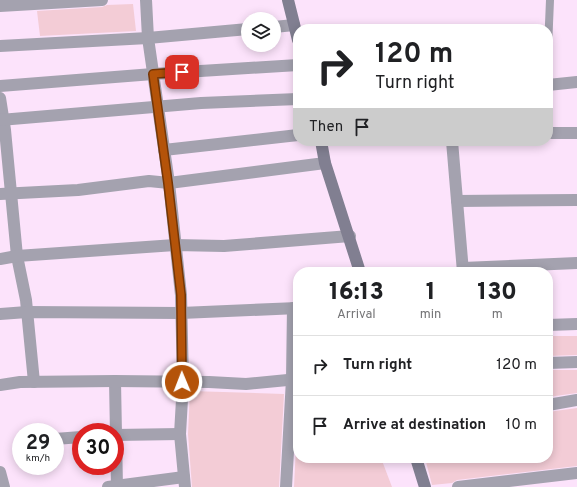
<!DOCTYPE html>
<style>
:root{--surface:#fff;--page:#f2f2f2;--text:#202124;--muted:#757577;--line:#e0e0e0}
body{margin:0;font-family:Overpass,sans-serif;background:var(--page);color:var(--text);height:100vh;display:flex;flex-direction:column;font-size:15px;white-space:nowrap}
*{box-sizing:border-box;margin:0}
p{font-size:13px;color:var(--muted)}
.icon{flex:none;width:22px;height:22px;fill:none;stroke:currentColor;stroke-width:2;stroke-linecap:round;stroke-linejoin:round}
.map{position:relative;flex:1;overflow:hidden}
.panel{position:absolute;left:293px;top:267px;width:260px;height:196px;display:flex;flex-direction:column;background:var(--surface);border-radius:16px;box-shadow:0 2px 10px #0003}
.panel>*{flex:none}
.banner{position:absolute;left:293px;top:24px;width:260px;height:122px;border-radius:16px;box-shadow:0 2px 10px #0003;background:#fff;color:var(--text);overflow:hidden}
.controls{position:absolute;left:241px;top:12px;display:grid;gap:8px}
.controls a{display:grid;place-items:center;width:40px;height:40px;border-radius:50%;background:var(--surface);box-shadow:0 2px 10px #0003;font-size:20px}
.speed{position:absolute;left:12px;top:423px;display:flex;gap:8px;font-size:20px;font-weight:700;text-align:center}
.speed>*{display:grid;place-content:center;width:52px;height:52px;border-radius:50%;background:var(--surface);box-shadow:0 2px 10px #0003;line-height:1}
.speed small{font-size:10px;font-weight:400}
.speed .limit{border:6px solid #d22;background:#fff;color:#111}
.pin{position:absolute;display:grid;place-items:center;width:34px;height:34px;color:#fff;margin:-17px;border-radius:8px;box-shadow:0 2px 6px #0006}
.me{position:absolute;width:44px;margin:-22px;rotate:359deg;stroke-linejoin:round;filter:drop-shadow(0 0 3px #0008)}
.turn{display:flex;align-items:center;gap:14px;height:84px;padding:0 16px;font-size:18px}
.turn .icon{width:52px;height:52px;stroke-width:2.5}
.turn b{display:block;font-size:28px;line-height:34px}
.then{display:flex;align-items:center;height:38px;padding:0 16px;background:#0003;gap:8px;font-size:15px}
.eta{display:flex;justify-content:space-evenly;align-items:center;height:68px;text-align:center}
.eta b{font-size:24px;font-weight:800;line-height:28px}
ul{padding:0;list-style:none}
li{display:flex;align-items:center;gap:12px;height:60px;padding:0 16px;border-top:1px solid var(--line)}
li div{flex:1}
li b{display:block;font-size:15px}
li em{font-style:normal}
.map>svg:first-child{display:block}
.building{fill:#f3ccd6}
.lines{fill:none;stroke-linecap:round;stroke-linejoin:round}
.lane{stroke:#a4a2af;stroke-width:8}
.street{stroke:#a4a2af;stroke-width:12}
.secondary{stroke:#817f91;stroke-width:12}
.route-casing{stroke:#753606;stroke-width:10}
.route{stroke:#b45309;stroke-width:7}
</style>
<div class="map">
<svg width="577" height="487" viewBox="0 0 577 487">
<rect width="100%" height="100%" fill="#fce3fb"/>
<g class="building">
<polygon points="133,4 136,31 40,36 37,11 102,7 107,5"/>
<polygon points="548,336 577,336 577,355 548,356"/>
<polygon points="548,370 577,370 577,393 548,397"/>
<polygon points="190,391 284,394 279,487 192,487 188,434"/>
<polygon points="298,406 298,458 381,458 392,487 294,487"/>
<polygon points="577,408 577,466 457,480 452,483 432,485 425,458 548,458 548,412"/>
</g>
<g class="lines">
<polyline class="lane" points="548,48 550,0"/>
<g class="street">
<polyline points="146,0 148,38 169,183 181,295 183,382 180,434 185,487"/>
<polyline points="0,6 102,0"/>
<polyline points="274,27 294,25"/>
<polyline points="0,46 148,38 248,29"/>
<polyline points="548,85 577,82"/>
<polyline points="0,86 153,74 298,65"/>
<polyline points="0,98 5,130 17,256 26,300 34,382"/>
<polyline points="0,120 201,103 298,99"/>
<polyline points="548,133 577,133"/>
<polyline points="452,141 463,272"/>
<polyline points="164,150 298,135"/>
<polyline points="0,194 78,190 149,181 169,183 325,163"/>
<polyline points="457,201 577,200"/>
<polyline points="0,259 17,256 175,245 224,246 350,236"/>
<polyline points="463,268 577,263"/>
<polyline points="0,314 27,312 181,313 298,308"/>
<polyline points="548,325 577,324"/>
<polyline points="548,363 577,362"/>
<polyline points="115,381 117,487"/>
<polyline points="0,385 20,382 115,381 209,382 246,384 298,379"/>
<polyline points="548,405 577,400"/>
<polyline points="115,435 180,434"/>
<polyline points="55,439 81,437"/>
<polyline points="0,472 4,487"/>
<polyline points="108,487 184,477"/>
<polyline points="286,487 292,379 293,308"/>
<polyline points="458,487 577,473"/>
</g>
<g class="secondary">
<polyline points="288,0 298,40"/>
<polyline points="321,141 325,163 360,272"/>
<polyline points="416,458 425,487"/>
</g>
</g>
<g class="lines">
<g class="route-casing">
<polyline id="route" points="182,72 153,74 168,183 181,295 182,382"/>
</g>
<use href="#route" class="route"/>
</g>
</svg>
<div class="controls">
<a><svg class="icon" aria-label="layers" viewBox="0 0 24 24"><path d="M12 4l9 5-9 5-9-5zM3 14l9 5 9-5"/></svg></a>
</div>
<div class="speed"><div>29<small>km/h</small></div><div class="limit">30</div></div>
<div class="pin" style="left:182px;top:72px;background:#d93025"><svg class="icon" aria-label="arrive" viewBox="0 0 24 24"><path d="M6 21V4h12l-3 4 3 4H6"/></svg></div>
<svg class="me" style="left:182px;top:382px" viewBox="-20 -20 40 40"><circle r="17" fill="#b45309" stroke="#fff" stroke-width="3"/><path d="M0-11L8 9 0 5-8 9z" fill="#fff"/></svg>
<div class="banner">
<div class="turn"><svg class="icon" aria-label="right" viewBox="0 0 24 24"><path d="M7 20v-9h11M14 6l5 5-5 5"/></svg><div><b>120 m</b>Turn right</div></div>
<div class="then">Then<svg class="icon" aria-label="arrive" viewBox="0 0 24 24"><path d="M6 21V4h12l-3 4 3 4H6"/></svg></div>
</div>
<section class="panel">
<div class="eta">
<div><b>16:13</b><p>Arrival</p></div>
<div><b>1</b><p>min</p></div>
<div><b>130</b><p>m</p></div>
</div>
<ul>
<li><svg class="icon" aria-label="right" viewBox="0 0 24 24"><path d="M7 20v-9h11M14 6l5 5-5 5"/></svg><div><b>Turn right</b></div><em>120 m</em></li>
<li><svg class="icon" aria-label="arrive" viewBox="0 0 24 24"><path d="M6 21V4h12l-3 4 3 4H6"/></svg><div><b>Arrive at destination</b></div><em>10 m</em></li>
</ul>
</section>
</div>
